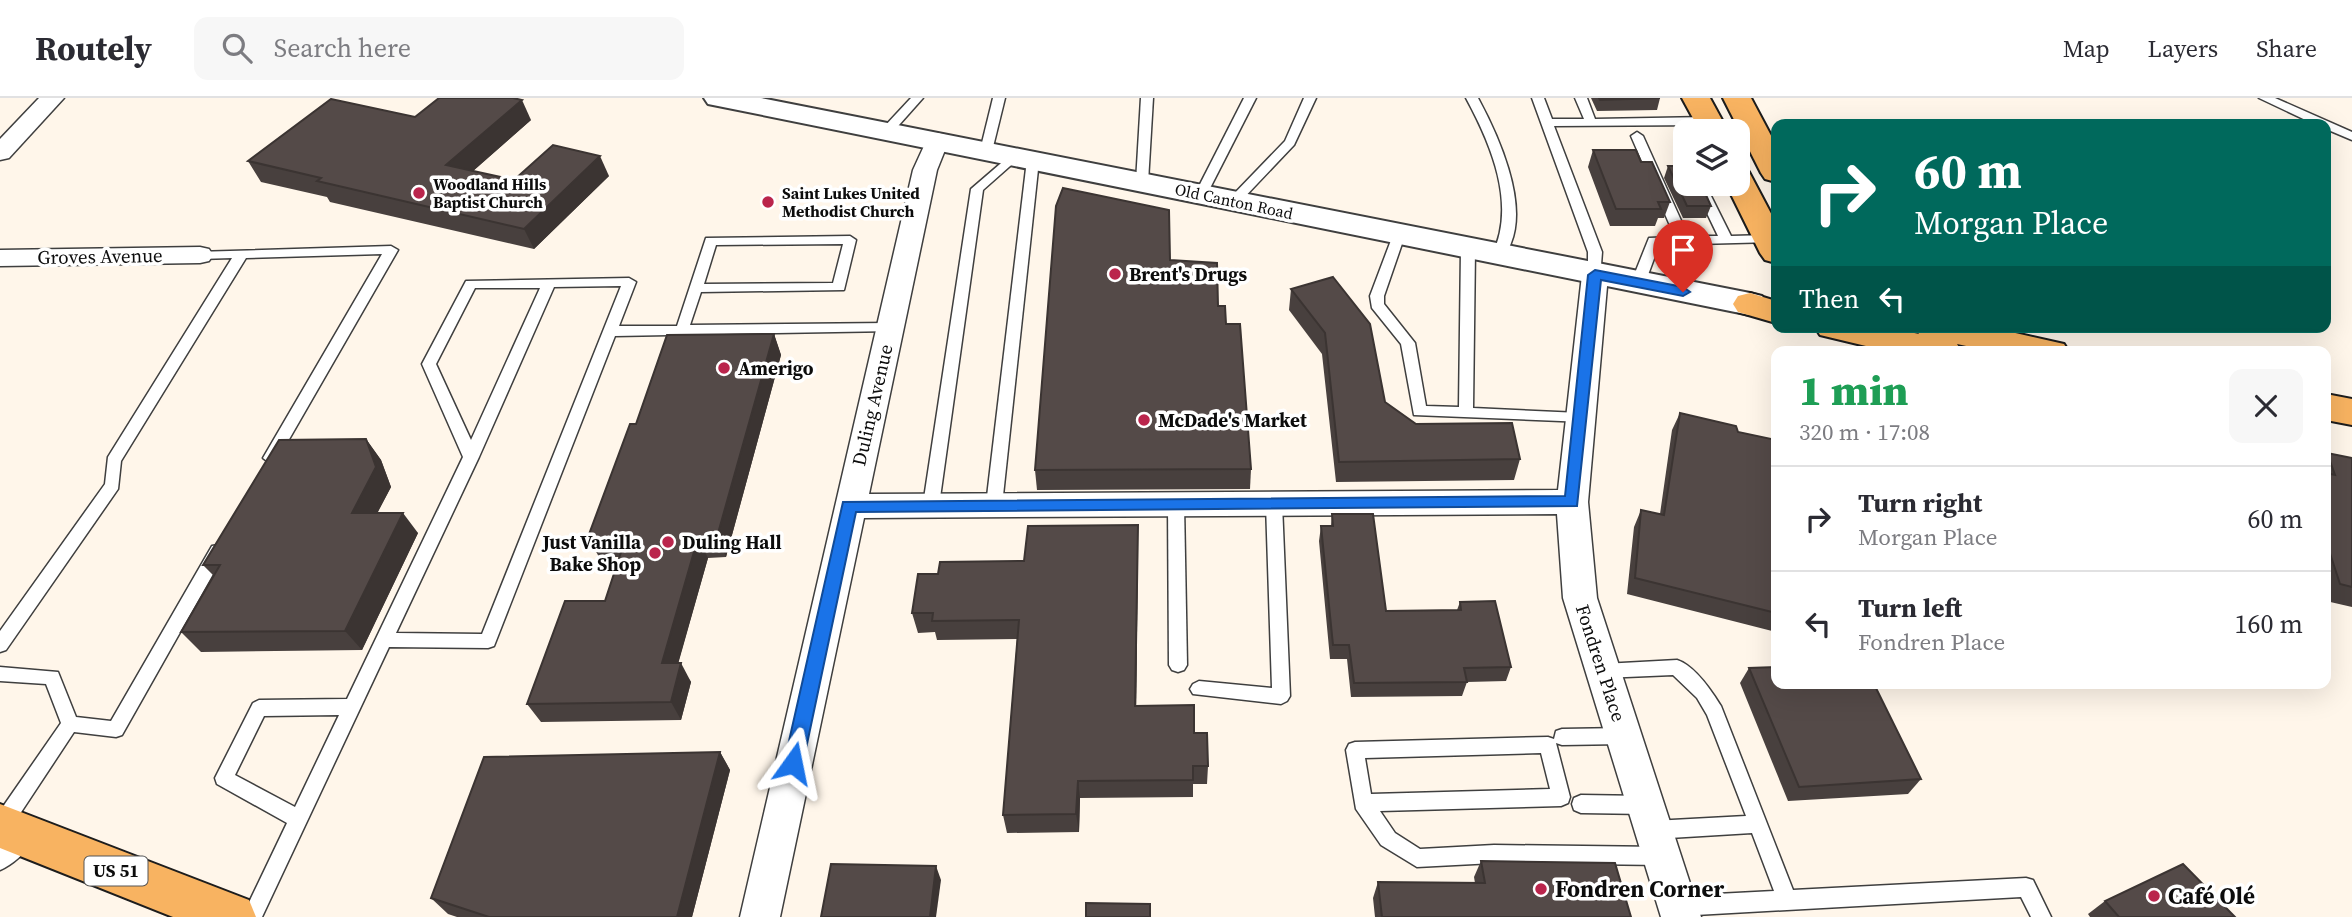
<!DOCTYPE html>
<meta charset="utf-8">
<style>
:root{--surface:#fff;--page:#f7f7f7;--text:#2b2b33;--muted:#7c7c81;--line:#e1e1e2}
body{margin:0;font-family:"Source Serif 4",serif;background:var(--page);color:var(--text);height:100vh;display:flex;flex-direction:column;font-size:26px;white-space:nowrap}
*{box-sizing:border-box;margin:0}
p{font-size:23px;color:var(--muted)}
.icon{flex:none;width:38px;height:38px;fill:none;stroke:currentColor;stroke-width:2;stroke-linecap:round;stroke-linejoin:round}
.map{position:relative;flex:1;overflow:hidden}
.side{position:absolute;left:1771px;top:248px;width:560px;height:343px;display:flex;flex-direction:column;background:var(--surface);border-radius:14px;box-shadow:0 7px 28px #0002}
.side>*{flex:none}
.banner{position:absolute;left:1771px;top:21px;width:560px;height:214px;border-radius:14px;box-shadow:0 7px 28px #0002;background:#00695c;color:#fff;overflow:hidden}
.buttons{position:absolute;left:1673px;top:21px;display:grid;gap:14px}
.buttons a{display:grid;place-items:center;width:77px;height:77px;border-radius:14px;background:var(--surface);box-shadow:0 7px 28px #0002;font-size:35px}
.pin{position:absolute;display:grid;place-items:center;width:60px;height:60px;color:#fff;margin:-72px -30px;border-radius:50% 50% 50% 0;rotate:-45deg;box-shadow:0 0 7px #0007}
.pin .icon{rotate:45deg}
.me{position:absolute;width:77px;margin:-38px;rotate:12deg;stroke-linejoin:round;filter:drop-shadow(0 0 5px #0008)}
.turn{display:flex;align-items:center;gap:24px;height:147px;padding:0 28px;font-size:32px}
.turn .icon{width:91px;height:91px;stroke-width:2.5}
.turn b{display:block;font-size:49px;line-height:60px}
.then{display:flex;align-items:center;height:66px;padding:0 28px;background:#0003;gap:14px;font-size:26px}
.round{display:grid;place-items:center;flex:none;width:74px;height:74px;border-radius:14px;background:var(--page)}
.summary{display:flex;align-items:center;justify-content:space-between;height:119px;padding:0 28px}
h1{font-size:42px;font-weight:800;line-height:52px;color:#1e9e55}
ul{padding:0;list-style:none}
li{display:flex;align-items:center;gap:21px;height:105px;padding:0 28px;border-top:2px solid var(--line)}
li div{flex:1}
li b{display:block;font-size:26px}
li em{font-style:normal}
header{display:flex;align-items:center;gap:42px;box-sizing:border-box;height:98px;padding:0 35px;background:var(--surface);border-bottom:2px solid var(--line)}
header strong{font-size:33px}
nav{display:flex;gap:38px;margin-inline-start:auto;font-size:24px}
.search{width:490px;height:63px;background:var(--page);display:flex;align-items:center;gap:18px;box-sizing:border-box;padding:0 24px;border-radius:14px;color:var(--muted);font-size:26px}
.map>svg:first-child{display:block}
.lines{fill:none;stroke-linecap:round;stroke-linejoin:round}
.service-casing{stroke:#3f3f3f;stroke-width:3}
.minor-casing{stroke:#3f3f3f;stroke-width:3}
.tertiary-casing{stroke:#3f3f3f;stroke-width:4}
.primary-casing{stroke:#1d1d1d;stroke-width:4}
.service{fill:#fff;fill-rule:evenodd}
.minor{fill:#fff;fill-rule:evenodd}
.tertiary{fill:#fff;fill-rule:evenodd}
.primary{fill:#f8b361;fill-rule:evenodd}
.wall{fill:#48403e}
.shaded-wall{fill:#3b3432}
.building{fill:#544a48;stroke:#3b3432;stroke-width:2}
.route{fill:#1a73e8;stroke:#114b97;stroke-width:2}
.poi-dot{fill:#ba254c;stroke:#fff;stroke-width:2.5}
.labels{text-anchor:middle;stroke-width:7;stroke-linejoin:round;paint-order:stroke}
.far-poi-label{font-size:16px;font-weight:bold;fill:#0c0c0c;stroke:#fff;text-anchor:start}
.far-street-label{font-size:16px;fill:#0c0c0c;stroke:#fff}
.shield{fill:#fff;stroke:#555;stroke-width:2}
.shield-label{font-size:18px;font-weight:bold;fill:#0c0c0c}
.street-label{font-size:19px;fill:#0c0c0c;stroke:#fff}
.poi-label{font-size:19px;font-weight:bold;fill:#0c0c0c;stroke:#fff;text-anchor:start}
.near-poi-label{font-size:23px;font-weight:bold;fill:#0c0c0c;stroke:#fff;text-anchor:start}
</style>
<header>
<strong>Routely</strong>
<div class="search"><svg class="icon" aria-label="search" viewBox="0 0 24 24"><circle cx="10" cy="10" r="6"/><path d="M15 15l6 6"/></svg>Search here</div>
<nav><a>Map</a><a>Layers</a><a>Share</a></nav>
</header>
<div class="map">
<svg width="2352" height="819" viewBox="0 0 2352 819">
<rect width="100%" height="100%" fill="#fff6ea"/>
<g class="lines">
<g class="service-casing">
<g id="service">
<polygon points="911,0 923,0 891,36 883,36 883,30"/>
<polygon points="993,0 1005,0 992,53 986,57 980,53"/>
<polygon points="1141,0 1153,0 1148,84 1142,88 1136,84"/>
<polygon points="1244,0 1256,0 1207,96 1201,100 1197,99 1195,96"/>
<polygon points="1304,0 1316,0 1294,47 1238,106 1230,106 1230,100 1285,43"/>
<path d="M 1466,0 L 1478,0 C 1498,37 1528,103 1511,145 C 1508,152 1506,159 1499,161 L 1492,157 C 1517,107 1491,46 1466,0 Z"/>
<polygon points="1532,0 1544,0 1552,21 1584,21 1575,0 1587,0 1595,21 1708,19 1714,23 1708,27 1554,28 1602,154 1600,180 1590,180 1588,177 1588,154"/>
<polygon points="2259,0 2275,0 2352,34 2352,42 2326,31 2326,26 2314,26"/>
<polygon points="1637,34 1643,38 1688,138 1718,138 1693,86 1705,86 1731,138 1769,137 1775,141 1774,144 1659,147 1645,185 1643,188 1633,188 1631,185 1649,140 1675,139 1631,38"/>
<polygon points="1014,54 1020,58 1018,61 983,92 939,407 937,411 925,411 923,407 971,91"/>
<polygon points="1033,58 1039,62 1002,407 1000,411 988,411 986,407 1027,62"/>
<polygon points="1399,133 1405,137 1384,198 1384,206 1415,245 1426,308 1459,309 1461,151 1468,147 1475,151 1473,310 1580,315 1587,320 1585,324 1414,317 1401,246 1372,210 1370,198 1393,137"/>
<path d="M 850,138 L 856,142 L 844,192 L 701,194 L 690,227 L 889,225 L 896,230 L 894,233 L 615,238 L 494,548 L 488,550 L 389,549 L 262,819 L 242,819 L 287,725 L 217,686 L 215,680 L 253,605 L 259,602 L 347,601 L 463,359 L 422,266 L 466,183 L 629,180 L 636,184 L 619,228 L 677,228 L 706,140 ZM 843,146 L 833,185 L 704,186 L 716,147 ZM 621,188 L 482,536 L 396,535 L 479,359 L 554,189 ZM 475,190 L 540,190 L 471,342 L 436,266 ZM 339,617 L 295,709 L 235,677 L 264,618 Z"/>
<polygon points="391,148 398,152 276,364 271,366 263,360 382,156 246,160 121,363 118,391 6,552 0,554 0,533 105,386 108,359 232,160 200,161 193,157 195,154"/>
<polygon points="1176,400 1182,402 1184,406 1187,567 1184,572 1178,574 1172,572 1169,567 1168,406 1170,402"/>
<polygon points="1274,400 1280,402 1282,406 1290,598 1287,603 1281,606 1193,596 1190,591 1193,586 1199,583 1272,590 1266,406 1268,402"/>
<polygon points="218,447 224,448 226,453 122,637 116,639 74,634 8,734 0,736 0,713 61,625 46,586 0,583 0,569 58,574 76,619 111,623 212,448"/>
<path d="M 1677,562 C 1695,568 1711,592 1721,608 L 1793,792 L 2026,780 L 2033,782 L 2051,819 L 2031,819 L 2021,799 L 1678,818 L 1671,815 L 1668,808 L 1671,801 L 1678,798 L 1774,793 L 1752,735 L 1653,741 L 1646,738 L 1643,732 L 1646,726 L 1653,723 L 1746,718 L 1707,617 L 1697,600 L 1673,577 L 1603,580 L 1597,578 L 1594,573 L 1597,568 L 1603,566 Z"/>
<path d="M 1624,630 L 1630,632 L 1633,638 L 1630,644 L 1624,646 L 1562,647 L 1556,645 L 1570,699 L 1568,705 L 1561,708 L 1380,713 L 1395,735 L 1420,751 L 1494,747 L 1662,749 L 1669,752 L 1672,758 L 1669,764 L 1662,767 L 1494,765 L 1417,769 L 1381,747 L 1356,711 L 1346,652 L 1349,646 L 1355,644 L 1548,639 L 1554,641 L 1556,633 L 1562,631 ZM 1541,655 L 1550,691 L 1371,696 L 1365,660 Z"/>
<polygon points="1581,697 1646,698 1653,701 1655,707 1653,713 1646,716 1581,715 1574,712 1572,706 1574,700"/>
<path d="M 24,732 L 31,735 L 34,741 C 28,753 12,767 0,772 L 0,750 L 17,735 Z"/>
</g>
</g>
<g class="minor-casing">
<g id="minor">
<polygon points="39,0 64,0 9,60 0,62 0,41"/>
<polygon points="937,35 945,37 949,42 937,72 869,396 1558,392 1582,177 1586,171 1595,168 1604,171 1608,177 1588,404 1597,500 1701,819 1661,819 1563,500 1557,416 864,420 780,819 740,819 913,72 929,37"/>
<polygon points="200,149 209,151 213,157 209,163 200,165 0,168 0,152"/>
</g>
</g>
<g class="tertiary-casing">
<polygon id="tertiary" points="704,0 761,0 1750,195 1762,198 1767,206 1762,214 1750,217 718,8 708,6"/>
</g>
<g class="primary-casing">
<g id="primary">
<polygon points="1682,0 1710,0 1728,33 1700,33"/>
<polygon points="1723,0 1751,0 1776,47 1776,84 1765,81 1761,75"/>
<polygon points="1738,71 1749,74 1776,125 1776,165 1765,162 1760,155 1726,86 1738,86"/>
<polygon points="1750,195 1776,203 1776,225 1738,214 1733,206 1738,198"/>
<polygon points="1815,229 1886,229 1919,236 1914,229 1989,229 2064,246 2069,254 1994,254 1957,246 1962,254 1891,254 1820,237"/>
<polygon points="2326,296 2352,301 2352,327 2326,322"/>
<polygon points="0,706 249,802 256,819 173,819 0,750"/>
</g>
</g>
<use href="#service" class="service"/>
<use href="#minor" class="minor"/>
<use href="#tertiary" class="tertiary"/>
<use href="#primary" class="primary"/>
</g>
<g class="wall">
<polygon points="1591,0 1660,0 1657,12 1597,13"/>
<polygon points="415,19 531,22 473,73 514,82 609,78 534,151 330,104 327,99 261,84 248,63"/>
<polygon points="1593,52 1641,64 1670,104 1664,120 1658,120 1655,128 1610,128 1588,69"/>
<polygon points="1668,68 1711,108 1706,120 1683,120 1664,80"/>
<polygon points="1170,162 1218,208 1226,226 1251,371 1250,391 1037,392 1035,372"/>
<polygon points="1291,191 1385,304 1416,326 1520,361 1514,382 1336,384 1322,256 1289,212"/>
<polygon points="774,236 781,257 726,459 708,460 678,565 691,584 681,622 541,624 527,606 605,503 619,459 599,459 588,439"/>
<polygon points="1680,315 1738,334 1776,342 1776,534 1627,496 1634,429 1641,412 1660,416 1672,332"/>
<polygon points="366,341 381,362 391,389 377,415 418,435 362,552 201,554 181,534 214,478 203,467"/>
<polygon points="2327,355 2352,360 2352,509 2326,503 2326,357"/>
<polygon points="1332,416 1386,513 1457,512 1460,504 1511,569 1506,583 1467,584 1462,598 1351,599 1347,561 1330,561 1319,443 1321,428 1331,428"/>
<polygon points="1138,447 1136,608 1194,635 1208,668 1207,686 1193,686 1193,699 1080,700 1079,734 1007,735 1003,717 1017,541 937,542 935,534 918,535 912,515 938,476"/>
<polygon points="1749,570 1921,681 1908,696 1788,703 1740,585"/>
<polygon points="720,654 730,672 692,819 457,819 448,816 431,800"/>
<polygon points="1481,763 1631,819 1375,819 1373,800 1378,784 1475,785 1474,779"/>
<polygon points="2105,803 2235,819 2090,819 2088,816"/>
</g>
<g class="shaded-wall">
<polygon points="522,2 531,22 456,88 446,67"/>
<polygon points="600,58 609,78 534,151 524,131"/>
<polygon points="774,236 781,257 726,459 717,439"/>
<polygon points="366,341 381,362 391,389 367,435 352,415"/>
<polygon points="403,415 418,435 362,552 345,533"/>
<polygon points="1138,427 1138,447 1136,626 1135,608"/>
<polygon points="698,440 708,460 673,584 662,565"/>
<polygon points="681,565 691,584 681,622 671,604"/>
<polygon points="720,654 730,672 692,819 677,819"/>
<polygon points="1078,683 1080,700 1079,734 1076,716"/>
<polygon points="936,768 941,782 936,819 930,819"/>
</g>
<g class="building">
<polygon points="439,0 513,0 522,2 446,67 514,82 553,47 600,58 524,131 317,83 321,80 248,63 331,1 415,19"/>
<polygon points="1599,0 1660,0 1600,2"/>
<polygon points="1593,52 1636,52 1641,64 1652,64 1670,104 1658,104 1661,111 1616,111"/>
<polygon points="1668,68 1685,68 1685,86 1701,86 1711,108 1687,108"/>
<polygon points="1063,90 1169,112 1170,162 1217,165 1218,208 1225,208 1226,226 1240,226 1251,371 1035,372 1056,108"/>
<polygon points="1333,179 1370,226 1385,304 1416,326 1512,325 1520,361 1339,364 1325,235 1291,191"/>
<polygon points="774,236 717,439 698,440 662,565 681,565 671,604 527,606 565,503 605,503 626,439 588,439 630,326 636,326 667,237"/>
<polygon points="1680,315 1736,328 1738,334 1776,342 1776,515 1635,480 1641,412 1664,417"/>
<polygon points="366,341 376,369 352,415 403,415 345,533 181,534 220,467 203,467 279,342"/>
<polygon points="2327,355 2352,360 2352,489 2340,486 2326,443 2326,375 2335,377"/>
<polygon points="1332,416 1373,416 1386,513 1461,512 1460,504 1495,503 1511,569 1464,570 1467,584 1354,585 1349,547 1333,547 1321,428 1333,428"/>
<polygon points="1138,427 1135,608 1194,607 1194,635 1207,635 1208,668 1193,668 1193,682 1078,683 1076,716 1003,717 1019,522 932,523 933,515 912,515 918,476 938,476 940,464 1024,463 1028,428"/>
<polygon points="1776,569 1776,586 1874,586 1921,681 1799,689 1749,570"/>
<polygon points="720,654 677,819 489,819 431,800 484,659"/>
<polygon points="1481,763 1615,765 1631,819 1382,819 1378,784 1485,785"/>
<polygon points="831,766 936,768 930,819 821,819"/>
<polygon points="2183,766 2235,819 2119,819 2105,803"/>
<polygon points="1086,805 1150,806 1150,819 1086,819"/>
</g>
<polygon class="route" points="1595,172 1683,189 1690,194 1683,198 1601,182 1577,408 856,414 803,665 800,671 793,673 787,671 784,665 843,404 1565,398 1588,177"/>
<g class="poi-dot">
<circle cx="419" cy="95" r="7"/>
<circle cx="768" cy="104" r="7"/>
<circle cx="1115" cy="176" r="7"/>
<circle cx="724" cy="270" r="7"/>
<circle cx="1144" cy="322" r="7"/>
<circle cx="668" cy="444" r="7"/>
<circle cx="655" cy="455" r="7"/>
<circle cx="1541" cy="791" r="7"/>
<circle cx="2154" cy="798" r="7"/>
</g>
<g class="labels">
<g class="far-poi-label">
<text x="433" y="92">Woodland Hills<tspan x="433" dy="18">Baptist Church</tspan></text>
<text x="782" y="101">Saint Lukes United<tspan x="782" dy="18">Methodist Church</tspan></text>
</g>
<g class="far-street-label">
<text transform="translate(1234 103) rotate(12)" y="6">Old Canton Road</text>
</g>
<rect class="shield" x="84.5" y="758.5" width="63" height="29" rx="5"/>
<g class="shield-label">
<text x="116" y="779">US 51</text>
</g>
<g class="street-label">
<text transform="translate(100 158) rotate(-1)" y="7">Groves Avenue</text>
<text transform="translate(872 307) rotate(-77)" y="7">Duling Avenue</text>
<text transform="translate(1601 565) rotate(72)" y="7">Fondren Place</text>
</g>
<g class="poi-label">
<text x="1129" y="183">Brent's Drugs</text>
<text x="738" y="277">Amerigo</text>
<text x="1158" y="329">McDade's Market</text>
<text x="641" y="451" text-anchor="end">Just Vanilla<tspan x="641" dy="22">Bake Shop</tspan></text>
<text x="682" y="451">Duling Hall</text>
</g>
<g class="near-poi-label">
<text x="1555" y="799">Fondren Corner</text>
<text x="2168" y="806">Café Olé</text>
</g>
</g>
</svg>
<div class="buttons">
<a><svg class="icon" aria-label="layers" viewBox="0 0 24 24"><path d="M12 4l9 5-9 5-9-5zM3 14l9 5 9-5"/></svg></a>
</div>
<div class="pin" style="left:1683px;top:194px;background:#d93025"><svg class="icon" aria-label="arrive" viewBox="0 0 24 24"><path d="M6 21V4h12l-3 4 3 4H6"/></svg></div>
<svg class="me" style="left:793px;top:665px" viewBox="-20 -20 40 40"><path d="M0-17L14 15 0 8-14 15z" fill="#1a73e8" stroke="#fff" stroke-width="4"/></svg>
<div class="banner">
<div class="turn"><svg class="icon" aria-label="right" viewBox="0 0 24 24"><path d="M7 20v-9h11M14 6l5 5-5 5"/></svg><div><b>60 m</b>Morgan Place</div></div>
<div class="then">Then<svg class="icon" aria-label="left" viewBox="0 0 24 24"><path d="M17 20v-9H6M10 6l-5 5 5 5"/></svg></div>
</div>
<section class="side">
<div class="summary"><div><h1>1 min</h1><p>320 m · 17:08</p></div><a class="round"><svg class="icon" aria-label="close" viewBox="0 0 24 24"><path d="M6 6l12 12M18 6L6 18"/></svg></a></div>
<ul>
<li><svg class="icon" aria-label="right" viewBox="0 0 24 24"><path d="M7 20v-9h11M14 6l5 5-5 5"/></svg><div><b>Turn right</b><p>Morgan Place</p></div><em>60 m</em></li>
<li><svg class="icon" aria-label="left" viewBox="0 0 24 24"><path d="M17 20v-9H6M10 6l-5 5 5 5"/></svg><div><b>Turn left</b><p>Fondren Place</p></div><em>160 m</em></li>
</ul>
</section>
</div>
